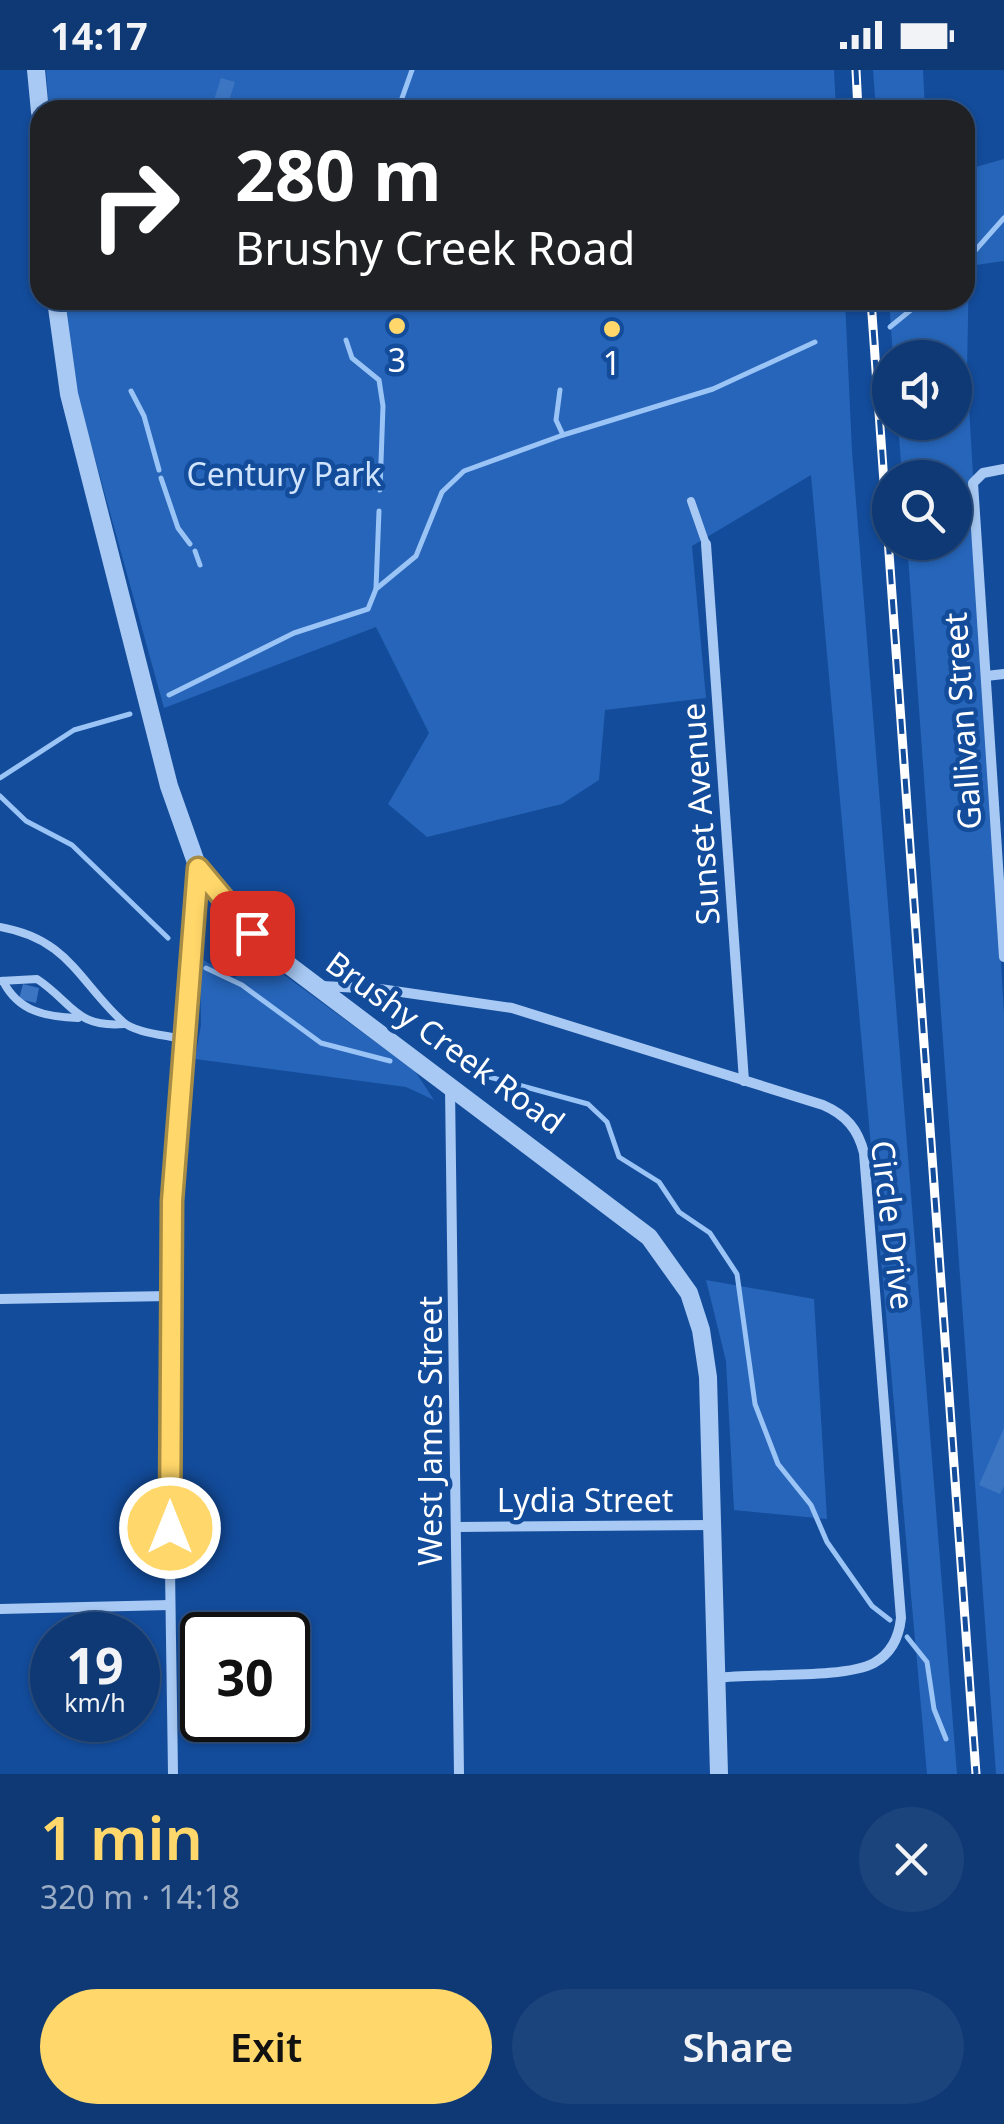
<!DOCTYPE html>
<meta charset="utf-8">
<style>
:root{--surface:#0e3974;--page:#1c447c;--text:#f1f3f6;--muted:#9bacc5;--line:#2e5386;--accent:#ffd76a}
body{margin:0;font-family:"Noto Sans",sans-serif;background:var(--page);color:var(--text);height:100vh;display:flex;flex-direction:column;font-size:38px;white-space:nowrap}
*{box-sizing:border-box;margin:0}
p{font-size:32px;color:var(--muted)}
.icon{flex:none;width:55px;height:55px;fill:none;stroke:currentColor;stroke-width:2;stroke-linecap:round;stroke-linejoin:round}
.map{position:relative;height:1704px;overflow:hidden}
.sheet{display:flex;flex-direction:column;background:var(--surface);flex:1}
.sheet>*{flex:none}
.hud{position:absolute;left:30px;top:30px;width:945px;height:210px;border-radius:30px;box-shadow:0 2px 8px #0004,0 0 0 2px var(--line);background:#202124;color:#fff;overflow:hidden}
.buttons{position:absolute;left:872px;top:270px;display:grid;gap:20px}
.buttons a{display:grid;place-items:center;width:100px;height:100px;border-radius:50%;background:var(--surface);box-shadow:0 2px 8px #0004,0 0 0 2px var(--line);font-size:50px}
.speed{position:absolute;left:30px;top:1542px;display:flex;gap:20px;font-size:50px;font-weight:700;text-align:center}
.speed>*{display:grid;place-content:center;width:130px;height:130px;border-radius:50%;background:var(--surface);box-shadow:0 2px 8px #0004,0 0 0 2px var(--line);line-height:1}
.speed small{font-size:25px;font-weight:400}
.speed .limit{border:5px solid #111;border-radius:15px;background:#fff;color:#111}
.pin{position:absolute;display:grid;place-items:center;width:85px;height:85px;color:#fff;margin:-42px;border-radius:20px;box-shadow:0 5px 15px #0006}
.me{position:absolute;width:110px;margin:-55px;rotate:0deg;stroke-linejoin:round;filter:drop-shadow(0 0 8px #0008)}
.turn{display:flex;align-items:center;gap:35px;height:210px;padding:0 40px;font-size:45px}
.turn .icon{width:130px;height:130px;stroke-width:2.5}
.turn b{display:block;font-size:70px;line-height:85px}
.round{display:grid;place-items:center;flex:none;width:105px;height:105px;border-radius:52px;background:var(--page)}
.overview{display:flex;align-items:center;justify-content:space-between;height:170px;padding:0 40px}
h1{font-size:60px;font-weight:600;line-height:75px;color:var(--accent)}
.cta{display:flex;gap:20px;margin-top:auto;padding:20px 40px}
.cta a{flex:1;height:115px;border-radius:60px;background:var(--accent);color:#111;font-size:40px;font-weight:600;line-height:115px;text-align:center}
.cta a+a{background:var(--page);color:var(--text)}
.status{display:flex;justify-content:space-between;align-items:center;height:70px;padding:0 50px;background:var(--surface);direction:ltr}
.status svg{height:28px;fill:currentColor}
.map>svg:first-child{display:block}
.green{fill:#2665b9}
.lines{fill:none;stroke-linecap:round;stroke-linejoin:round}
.stream{stroke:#9ac3f6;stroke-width:5}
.building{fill:#3c75c2}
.service{stroke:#a8c9f3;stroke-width:8}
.minor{stroke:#a8c9f3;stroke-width:10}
.tertiary{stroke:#a8c9f3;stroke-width:18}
.rail-casing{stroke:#fff;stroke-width:9}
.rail{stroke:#134c9b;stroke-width:5;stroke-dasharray:15;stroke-linecap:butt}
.route-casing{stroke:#a68c45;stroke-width:25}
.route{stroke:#ffd76a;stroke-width:18}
.poi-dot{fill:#ffd76a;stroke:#134c9b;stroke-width:4}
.labels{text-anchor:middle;stroke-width:9;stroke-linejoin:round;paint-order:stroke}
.poi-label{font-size:32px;fill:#fff;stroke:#134c9b}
.park-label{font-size:32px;fill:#d0e4fd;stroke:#134c9b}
.street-label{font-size:32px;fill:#fff;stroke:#134c9b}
</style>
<div class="status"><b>14:17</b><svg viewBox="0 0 49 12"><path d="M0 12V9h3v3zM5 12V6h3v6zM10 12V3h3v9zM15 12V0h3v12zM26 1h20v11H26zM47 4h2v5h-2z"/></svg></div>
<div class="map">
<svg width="1004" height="1704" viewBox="0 0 1004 1704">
<rect width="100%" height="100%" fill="#134c9b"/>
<g class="green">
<polygon points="46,0 834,0 836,40 49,40"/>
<polygon points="873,0 923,0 925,40 876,40"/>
<polygon points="1004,89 1004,191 969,196 967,301 1004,944 1004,1704 996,1704 907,473 955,472 955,408 902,407 898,353 955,352 955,288 893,287 889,230 965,230 965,100"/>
<polygon points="60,230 845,230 852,381 957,1704 927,1704 811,405 692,476 706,628 605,640 599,710 562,734 427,767 388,734 429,663 376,557 164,638 75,316"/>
<polygon points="257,885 415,1001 434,1030 406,1017 195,989 201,955 200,888 234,908 253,898"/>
<polygon points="706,1210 814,1229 827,1449 734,1440 726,1291"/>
</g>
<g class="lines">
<g class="stream">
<polyline points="401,31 412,0"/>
<polyline points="965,192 1004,148"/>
<polyline points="890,257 923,230"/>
<polyline points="346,270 352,288 379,310 383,336 380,420"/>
<polyline points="560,320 556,350 563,365"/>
<polyline points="131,321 144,346 159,400"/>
<polyline points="161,408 178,458 190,474"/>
<polyline points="195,481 200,495"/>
<polyline points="376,518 379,441"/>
<polyline points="169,625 294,563 368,539 376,519 416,486 442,422 464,401 563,365 713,319 815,272"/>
<polyline points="0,708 74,660 130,644"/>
<polyline points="0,726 26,751 72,775 168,868"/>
<polyline points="206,898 242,915 321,973 390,991"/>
<polyline points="471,1002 588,1034 607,1052 619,1087 659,1112 679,1142 710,1163 737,1204 755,1334 778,1394 811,1435 827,1472 872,1536 890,1550"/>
<polyline points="907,1567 927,1592 934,1639 946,1669"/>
</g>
</g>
<g class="building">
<polygon points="221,8 235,12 227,37 213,33"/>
<polygon points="23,914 39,918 36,933 19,929"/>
<polygon points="1004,1358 1004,1416 1000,1424 979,1415"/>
</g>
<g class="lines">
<g class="service">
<polyline points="691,431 706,474"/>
<path d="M 0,857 C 68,869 78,910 122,951 C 134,963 166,965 182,969"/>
<path d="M 0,911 L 37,909 C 72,932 75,958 124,954"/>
<path d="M 3,911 C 18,941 45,947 78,948"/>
</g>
<g class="minor">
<polyline points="1004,399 983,403 973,413 1004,887"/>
<polyline points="706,474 744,1011"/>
<polyline points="986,606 1004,604"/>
<path d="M 322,916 L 380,919 L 512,938 L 823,1035 C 846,1045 858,1059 864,1083 L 901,1548 C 899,1567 892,1583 874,1593 C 845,1609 755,1603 717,1608"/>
<polyline points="450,1018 459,1704"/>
<polyline points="0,1229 169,1226"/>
<polyline points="458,1457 712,1455"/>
<polyline points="0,1539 170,1535"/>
<path d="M 173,1704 C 169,1403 159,1098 198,798"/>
</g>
<g class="tertiary">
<polyline points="36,0 40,42"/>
<polyline points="56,230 69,324 169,716 198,798 238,848 282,890 649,1167 689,1223 701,1260 708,1307 719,1704"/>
</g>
<g class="rail-casing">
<g id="rail">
<polyline points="856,0 858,40"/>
<polyline points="871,230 976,1704"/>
</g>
</g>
<use href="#rail" class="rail"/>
</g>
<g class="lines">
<g class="route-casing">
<polyline id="route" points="170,1458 172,1131 198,798 252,863"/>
</g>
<use href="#route" class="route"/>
</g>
<g class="poi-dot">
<circle cx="397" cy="256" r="10"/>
<circle cx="612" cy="259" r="10"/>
</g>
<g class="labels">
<g class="poi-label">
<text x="397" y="302">3</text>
<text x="612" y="305">1</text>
</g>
<g class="park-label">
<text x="284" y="416">Century Park</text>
</g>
<g class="street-label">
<text transform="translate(963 651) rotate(-94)" y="11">Gallivan Street</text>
<text transform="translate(701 744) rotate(-94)" y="11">Sunset Avenue</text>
<text transform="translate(445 973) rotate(36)" y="11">Brushy Creek Road</text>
<text transform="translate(892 1155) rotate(83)" y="11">Circle Drive</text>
<text transform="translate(431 1361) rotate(-90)" y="11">West James Street</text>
<text x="585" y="1442">Lydia Street</text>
</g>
</g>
</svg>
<div class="buttons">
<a><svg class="icon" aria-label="sound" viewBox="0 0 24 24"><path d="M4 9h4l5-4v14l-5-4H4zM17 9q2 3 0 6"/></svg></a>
<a><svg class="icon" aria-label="search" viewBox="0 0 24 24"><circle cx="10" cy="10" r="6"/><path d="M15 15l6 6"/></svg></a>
</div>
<div class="speed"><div>19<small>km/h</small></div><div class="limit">30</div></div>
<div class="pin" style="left:252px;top:863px;background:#d93025"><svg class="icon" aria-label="arrive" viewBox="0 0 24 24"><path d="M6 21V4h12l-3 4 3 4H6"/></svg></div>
<svg class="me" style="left:170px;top:1458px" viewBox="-20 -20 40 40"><circle r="17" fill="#ffd76a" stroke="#fff" stroke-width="3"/><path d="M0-11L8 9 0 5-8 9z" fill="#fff"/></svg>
<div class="hud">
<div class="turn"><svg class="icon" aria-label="right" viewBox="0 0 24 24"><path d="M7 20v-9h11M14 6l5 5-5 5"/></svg><div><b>280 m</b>Brushy Creek Road</div></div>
</div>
</div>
<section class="sheet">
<div class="overview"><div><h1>1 min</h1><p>320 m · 14:18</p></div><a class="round"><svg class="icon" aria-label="close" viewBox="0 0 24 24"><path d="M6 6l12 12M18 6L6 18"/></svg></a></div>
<div class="cta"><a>Exit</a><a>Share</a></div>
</section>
